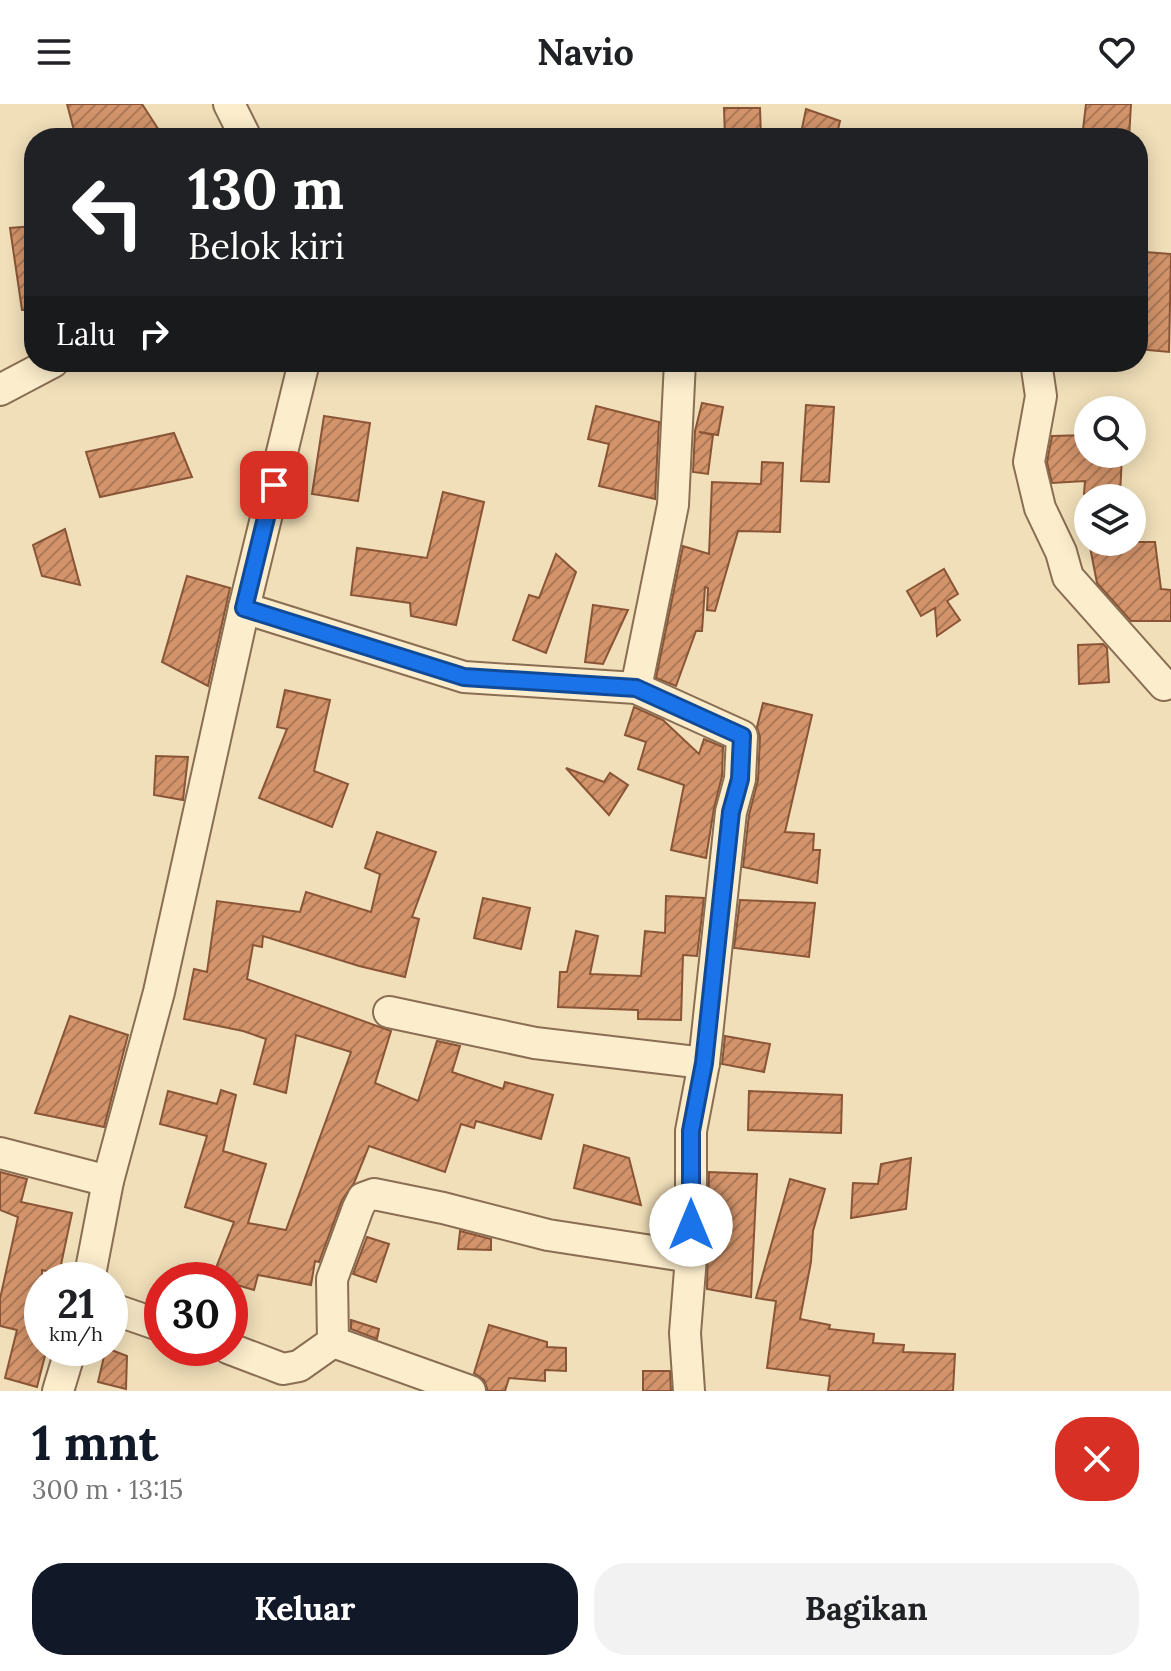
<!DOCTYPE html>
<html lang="id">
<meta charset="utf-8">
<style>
:root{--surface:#fff;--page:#f2f2f2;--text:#202124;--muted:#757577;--accent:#111827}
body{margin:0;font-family:Lora,serif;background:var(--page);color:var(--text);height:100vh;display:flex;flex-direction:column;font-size:30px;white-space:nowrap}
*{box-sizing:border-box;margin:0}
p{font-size:26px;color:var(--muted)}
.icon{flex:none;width:44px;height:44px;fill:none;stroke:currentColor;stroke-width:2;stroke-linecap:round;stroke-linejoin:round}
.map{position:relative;height:1287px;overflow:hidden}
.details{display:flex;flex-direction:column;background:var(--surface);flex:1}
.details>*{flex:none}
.banner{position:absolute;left:24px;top:24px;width:1124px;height:244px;border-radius:32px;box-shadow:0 4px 20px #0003;background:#202124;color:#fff;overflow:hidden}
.buttons{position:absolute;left:1074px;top:292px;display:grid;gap:16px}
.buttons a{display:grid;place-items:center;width:72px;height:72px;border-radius:50%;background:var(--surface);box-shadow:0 4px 20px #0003;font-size:40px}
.speed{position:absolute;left:24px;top:1158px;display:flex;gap:16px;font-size:40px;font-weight:700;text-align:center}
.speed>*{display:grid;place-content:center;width:104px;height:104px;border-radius:50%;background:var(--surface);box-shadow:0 4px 20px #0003;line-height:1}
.speed small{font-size:20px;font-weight:400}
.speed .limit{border:12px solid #d22;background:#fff;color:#111}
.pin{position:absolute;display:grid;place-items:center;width:68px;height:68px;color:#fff;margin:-34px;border-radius:16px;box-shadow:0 4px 12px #0006}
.me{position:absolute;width:88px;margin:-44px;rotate:0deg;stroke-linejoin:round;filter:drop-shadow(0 0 6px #0008)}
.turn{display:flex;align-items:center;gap:28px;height:168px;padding:0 32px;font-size:36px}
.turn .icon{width:104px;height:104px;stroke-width:2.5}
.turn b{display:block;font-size:56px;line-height:68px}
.then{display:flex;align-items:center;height:76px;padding:0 32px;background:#0003;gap:16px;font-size:30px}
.round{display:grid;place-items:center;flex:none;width:84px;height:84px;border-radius:32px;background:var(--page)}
.summary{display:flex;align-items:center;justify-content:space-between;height:136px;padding:0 32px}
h1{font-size:48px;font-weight:700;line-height:60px;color:var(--accent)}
.cta{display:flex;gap:16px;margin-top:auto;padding:16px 32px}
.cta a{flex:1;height:92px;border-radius:32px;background:var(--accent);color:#fff;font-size:32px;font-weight:700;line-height:92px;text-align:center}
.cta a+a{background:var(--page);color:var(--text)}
header{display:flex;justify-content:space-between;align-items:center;height:104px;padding:0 32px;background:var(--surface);font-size:36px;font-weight:700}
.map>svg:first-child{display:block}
.building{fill:url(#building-hatch);stroke:#8a5536;stroke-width:2}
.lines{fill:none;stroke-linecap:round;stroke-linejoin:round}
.minor-casing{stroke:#896e53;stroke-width:34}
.minor{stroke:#fcedcc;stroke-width:30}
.route-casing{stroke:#114b97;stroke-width:20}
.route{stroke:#1a73e8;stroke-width:14}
</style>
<header><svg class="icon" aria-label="menu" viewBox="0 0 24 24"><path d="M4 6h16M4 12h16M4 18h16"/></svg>Navio<svg class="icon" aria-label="heart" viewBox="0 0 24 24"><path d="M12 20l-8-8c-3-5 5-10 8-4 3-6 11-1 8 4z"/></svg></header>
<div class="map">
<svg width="1171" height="1287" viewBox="0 0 1171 1287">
<defs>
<pattern id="building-hatch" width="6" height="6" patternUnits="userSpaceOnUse" patternTransform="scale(2)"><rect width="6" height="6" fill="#d3946b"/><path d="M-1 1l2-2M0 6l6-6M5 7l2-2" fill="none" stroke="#ac7957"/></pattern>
</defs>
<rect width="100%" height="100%" fill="#f1dfb9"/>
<g class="building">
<polygon points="67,0 142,0 164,34 76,34"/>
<polygon points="1086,0 1131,0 1129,34 1082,34"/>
<polygon points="724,4 760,4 761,34 725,34"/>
<polygon points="806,5 840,17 836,34 800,34"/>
<polygon points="34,122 34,206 22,206 10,124"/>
<polygon points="1145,148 1171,150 1169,248 1138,245 1138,166"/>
<polygon points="702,299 723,303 718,331 699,328 713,331 708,370 693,368 695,327"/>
<polygon points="806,301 834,303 829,378 801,377"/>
<polygon points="596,302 659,318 655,395 599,382 609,340 588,335"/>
<polygon points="324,312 370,319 358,397 312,390"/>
<polygon points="174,329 192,373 100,393 86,348"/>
<polygon points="1088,331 1088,350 1122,350 1120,392 1084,390 1085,377 1052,379 1047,358 1052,332"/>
<polygon points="762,358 783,359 780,428 738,427 715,507 707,506 708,484 705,483 702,527 696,527 676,582 656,574 683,442 709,450 712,378 761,380"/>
<polygon points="443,388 484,398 456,521 411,512 410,499 351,491 357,444 427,454"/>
<polygon points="65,425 80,481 42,472 33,441"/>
<polygon points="1089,438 1155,438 1161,485 1171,486 1171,517 1131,517 1097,479"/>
<polygon points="556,450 576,468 546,549 513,536 529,491 539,494"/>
<polygon points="944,465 958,490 947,497 960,516 937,532 935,504 921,512 907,487"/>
<polygon points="187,472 230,484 208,582 162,558"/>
<polygon points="593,501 628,506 603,560 585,558"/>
<polygon points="1103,540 1107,544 1109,578 1079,580 1078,541"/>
<polygon points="285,586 330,596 314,667 348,680 332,723 259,694 287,625 277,623"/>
<polygon points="763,599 812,611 785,728 814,730 813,746 820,746 817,779 743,763 749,711 758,676 760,633 757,623"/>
<polygon points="634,603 663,616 699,650 704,635 723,643 722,672 714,704 706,754 671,746 684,681 638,665 646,638 625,631"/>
<polygon points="156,652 188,653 183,696 154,691"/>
<polygon points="566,664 604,678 610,669 628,681 609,711"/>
<polygon points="377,728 436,748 412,813 419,815 405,873 359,862 263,832 262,843 253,841 247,875 391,927 375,979 418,997 437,937 460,942 452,968 503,985 505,978 553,991 541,1035 476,1017 474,1024 461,1020 445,1068 369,1042 354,1079 342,1096 319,1158 315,1157 311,1181 258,1171 254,1186 230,1179 230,1176 212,1174 234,1118 185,1103 207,1032 160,1020 168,987 217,1000 221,986 236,991 223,1047 266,1060 248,1119 286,1126 351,948 296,931 286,989 254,980 266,935 243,927 184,915 194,865 207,868 217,797 300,808 306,788 371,808 380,770 365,764"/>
<polygon points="666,792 704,794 697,852 683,851 681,916 638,915 638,906 558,903 560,868 567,868 576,827 598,832 590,870 641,872 645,827 665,829"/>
<polygon points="483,794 530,804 521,845 474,834"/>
<polygon points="740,796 815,799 809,853 734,844"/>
<polygon points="70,912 128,931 104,1023 35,1009"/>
<polygon points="725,932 770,940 764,968 722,960"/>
<polygon points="749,987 842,991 841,1029 748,1026"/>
<polygon points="584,1041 629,1054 641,1101 574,1084"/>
<polygon points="911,1054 906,1105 851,1114 853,1079 878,1080 881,1060"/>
<polygon points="0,1068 27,1075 21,1098 72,1109 59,1170 42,1166 42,1244 47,1244 37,1283 5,1274 17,1226 0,1222 0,1195 18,1113 0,1106"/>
<polygon points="709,1068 757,1070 751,1193 707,1185"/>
<polygon points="790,1075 825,1085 813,1127 811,1158 800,1215 830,1221 829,1225 874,1230 873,1239 904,1241 903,1248 955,1250 953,1287 828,1287 830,1272 767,1264 776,1197 756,1194"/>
<polygon points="460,1127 491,1135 491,1146 458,1145"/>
<polygon points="367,1133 389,1140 376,1178 353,1170"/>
<polygon points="351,1216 379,1225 377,1235 351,1225"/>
<polygon points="489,1221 547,1238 547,1243 566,1244 566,1267 545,1266 545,1277 509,1274 505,1287 488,1287 484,1276 474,1269"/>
<polygon points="106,1244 127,1252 126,1285 98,1278"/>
<polygon points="643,1267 670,1267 671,1287 643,1287"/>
</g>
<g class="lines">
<g class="minor-casing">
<g id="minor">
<polyline points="229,0 246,34"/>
<polyline points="1036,258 1041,292 1029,358 1040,404 1061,448 1068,473 1164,581"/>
<polyline points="0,286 53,258"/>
<polyline points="244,504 464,573 636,584 742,632 740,675 731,708 704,959 691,1027 691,1153 685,1229 689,1287"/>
<polyline points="636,584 673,401 680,258"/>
<polyline points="389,908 535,939 704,959"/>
<polyline points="0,1049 108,1077"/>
<polyline points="89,1176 108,1077 159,888 244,504 304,258"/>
<polyline points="110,1204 162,1222"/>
<polyline points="333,1238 470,1287"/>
<polyline points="228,1244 283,1265 299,1262 333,1238 332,1175 358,1104 363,1094 374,1090 443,1104 548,1131 691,1153"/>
<polyline points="58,1287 71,1244"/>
</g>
</g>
<use href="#minor" class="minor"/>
</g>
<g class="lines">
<g class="route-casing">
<polyline id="route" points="274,381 244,504 464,573 636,584 742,632 740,675 731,708 704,959 691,1027 691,1121"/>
</g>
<use href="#route" class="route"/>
</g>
</svg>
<div class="buttons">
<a><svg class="icon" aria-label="search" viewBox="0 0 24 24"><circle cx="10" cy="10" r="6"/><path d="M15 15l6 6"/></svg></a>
<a><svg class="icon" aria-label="layers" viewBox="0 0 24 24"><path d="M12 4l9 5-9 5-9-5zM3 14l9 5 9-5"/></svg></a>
</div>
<div class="speed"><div>21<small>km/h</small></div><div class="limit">30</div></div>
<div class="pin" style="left:274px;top:381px;background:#d93025"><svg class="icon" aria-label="arrive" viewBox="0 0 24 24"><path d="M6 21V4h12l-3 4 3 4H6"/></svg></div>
<svg class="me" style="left:691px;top:1121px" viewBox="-20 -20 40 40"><circle r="19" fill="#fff"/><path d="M0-13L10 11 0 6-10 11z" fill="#1a73e8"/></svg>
<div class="banner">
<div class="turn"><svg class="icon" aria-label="left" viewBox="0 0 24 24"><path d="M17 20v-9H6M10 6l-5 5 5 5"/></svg><div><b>130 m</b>Belok kiri</div></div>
<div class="then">Lalu<svg class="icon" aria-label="right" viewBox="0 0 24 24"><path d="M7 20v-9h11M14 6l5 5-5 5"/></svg></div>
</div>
</div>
<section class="details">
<div class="summary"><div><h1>1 mnt</h1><p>300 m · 13:15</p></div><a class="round" style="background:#d93025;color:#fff"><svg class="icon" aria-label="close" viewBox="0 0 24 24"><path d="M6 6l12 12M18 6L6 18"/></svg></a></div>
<div class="cta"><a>Keluar</a><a>Bagikan</a></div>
</section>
